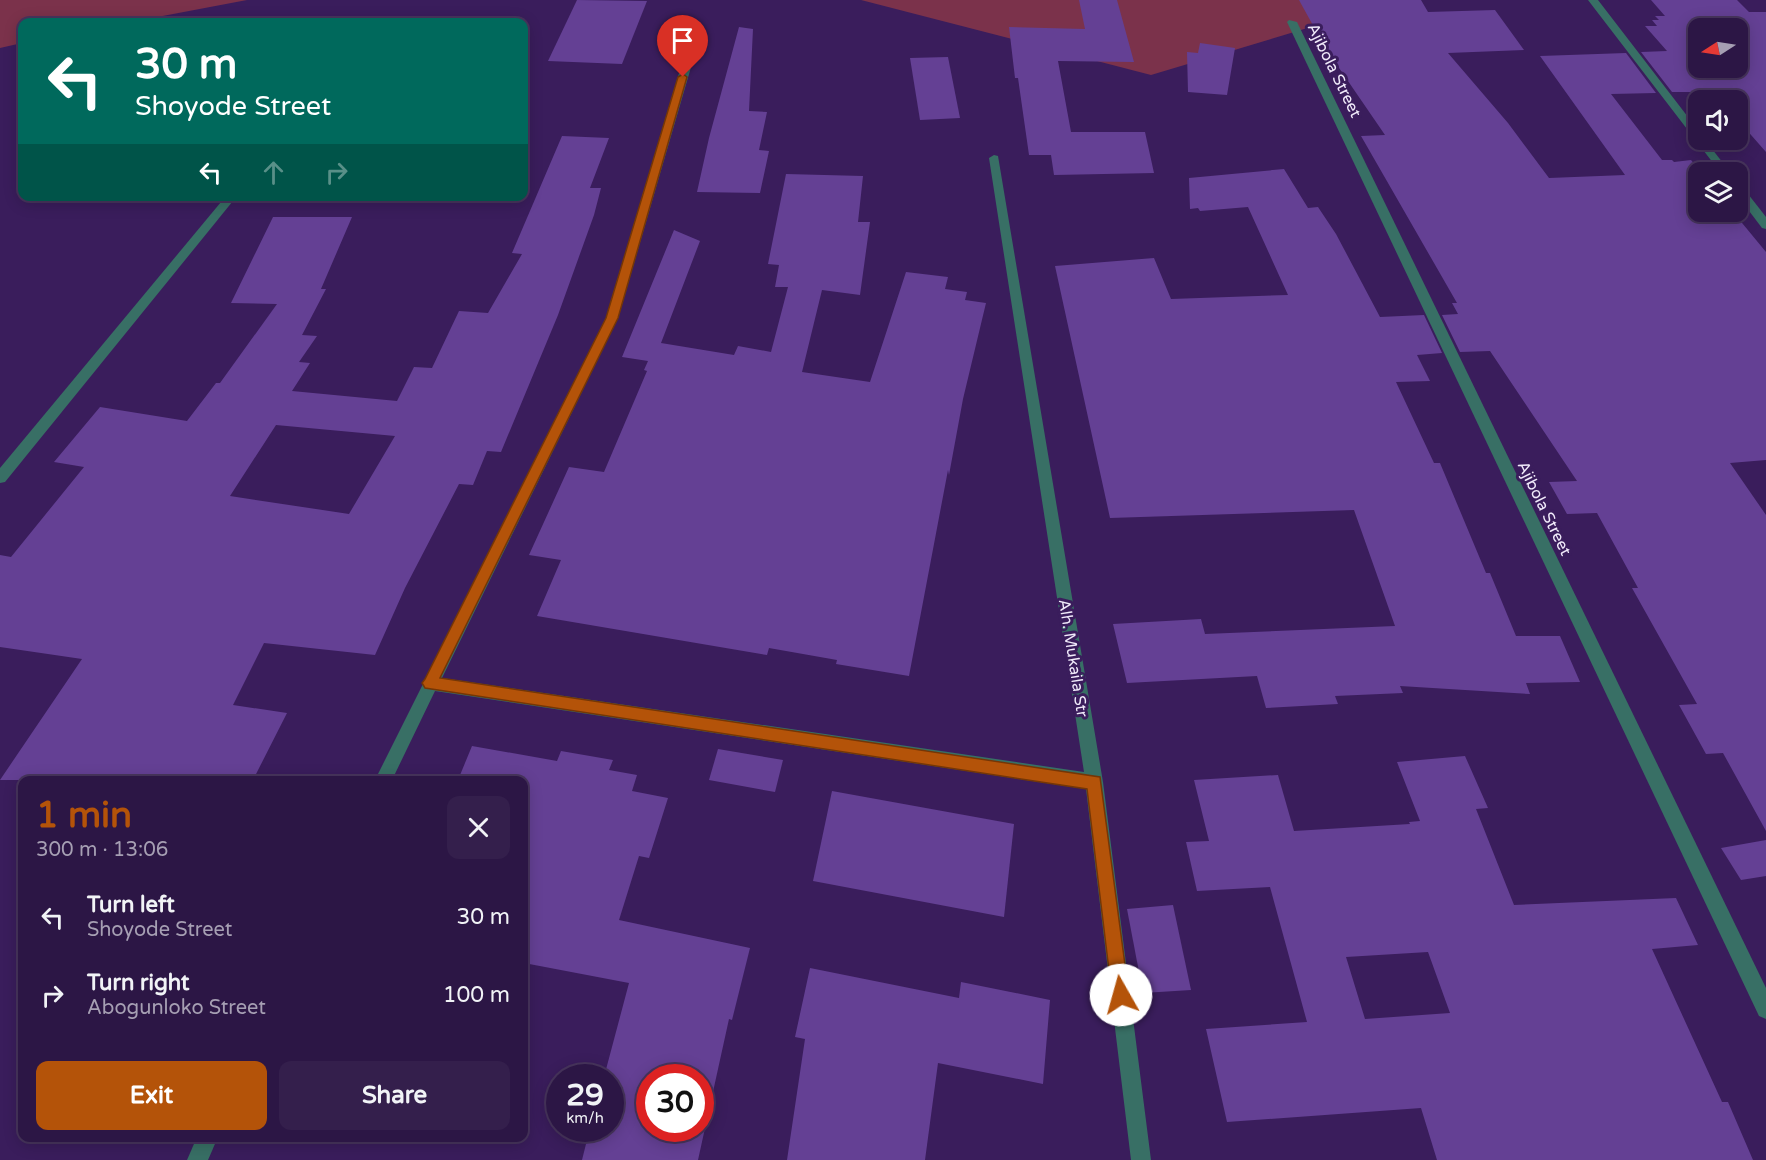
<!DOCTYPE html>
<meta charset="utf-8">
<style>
:root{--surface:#2c1645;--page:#341f4c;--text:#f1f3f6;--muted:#a69fb3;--line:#48355e;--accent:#b45309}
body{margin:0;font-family:"Varela Round",sans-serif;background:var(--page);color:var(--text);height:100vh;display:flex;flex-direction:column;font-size:22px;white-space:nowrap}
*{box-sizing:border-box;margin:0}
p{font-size:20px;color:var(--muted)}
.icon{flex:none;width:33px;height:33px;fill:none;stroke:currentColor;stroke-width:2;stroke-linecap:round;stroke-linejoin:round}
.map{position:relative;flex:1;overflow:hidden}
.details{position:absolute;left:18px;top:776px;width:510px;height:366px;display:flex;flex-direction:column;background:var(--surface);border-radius:12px;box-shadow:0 3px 15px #0003,0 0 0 2px var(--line)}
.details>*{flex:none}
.guide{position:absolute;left:18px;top:18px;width:510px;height:183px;border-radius:12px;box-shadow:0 3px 15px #0003,0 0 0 2px var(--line);background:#00695c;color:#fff;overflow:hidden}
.needle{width:39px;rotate:258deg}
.controls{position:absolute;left:1688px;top:18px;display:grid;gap:12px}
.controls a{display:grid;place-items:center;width:60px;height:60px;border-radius:12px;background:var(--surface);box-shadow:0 3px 15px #0003,0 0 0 2px var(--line);font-size:30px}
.speed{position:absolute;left:546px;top:1064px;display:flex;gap:12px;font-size:30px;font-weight:700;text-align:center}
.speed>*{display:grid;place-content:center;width:78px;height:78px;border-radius:50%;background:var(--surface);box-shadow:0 3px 15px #0003,0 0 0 2px var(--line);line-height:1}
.speed small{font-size:15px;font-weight:400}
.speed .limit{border:9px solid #d22;background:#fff;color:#111}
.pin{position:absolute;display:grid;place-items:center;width:51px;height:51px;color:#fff;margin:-62px -26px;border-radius:50% 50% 50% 0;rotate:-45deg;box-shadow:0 0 6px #0007}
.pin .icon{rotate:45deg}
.me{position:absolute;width:66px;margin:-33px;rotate:353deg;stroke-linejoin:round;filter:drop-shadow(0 0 4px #0008)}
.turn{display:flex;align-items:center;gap:21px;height:126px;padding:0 18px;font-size:27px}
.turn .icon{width:78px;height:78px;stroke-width:2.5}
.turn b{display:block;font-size:42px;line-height:51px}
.lanes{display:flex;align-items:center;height:57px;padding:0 18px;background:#0003;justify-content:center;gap:30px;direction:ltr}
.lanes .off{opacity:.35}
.round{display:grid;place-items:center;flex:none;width:63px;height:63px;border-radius:12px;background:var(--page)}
.head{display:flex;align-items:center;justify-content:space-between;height:102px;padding:0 18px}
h1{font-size:36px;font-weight:800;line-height:45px;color:var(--accent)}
.action{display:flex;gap:12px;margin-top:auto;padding:12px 18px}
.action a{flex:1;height:69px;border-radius:12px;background:var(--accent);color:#fff;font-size:24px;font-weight:800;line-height:69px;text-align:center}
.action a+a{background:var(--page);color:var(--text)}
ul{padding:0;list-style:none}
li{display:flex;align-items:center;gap:18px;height:78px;padding:0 18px}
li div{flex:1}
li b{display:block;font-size:22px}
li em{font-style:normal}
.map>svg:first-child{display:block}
.green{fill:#7b324b}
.building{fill:#644094;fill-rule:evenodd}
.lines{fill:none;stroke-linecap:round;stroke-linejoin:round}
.street{fill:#386f65;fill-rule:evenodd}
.route{fill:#b45309;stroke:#753606;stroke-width:1.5}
.labels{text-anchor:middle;stroke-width:6;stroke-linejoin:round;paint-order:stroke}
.street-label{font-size:16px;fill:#f0eafa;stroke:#3a1d5c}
</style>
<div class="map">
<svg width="1766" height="1160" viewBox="0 0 1766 1160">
<rect width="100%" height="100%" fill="#3a1d5c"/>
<g class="green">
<polygon points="0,0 247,0 131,22 22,22 22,43 0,48"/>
<polygon points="861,0 1401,0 1151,75"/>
</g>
<g class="building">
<polygon points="577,0 647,1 622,64 548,61"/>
<polygon points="1079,0 1117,0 1134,62 1058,61 1071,132 1145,132 1154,173 1054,175 1051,155 1029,155 1018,78 1015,78 1009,27 1085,29"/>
<polygon points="1299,0 1421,0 1428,12 1495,10 1524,50 1448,53 1508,123 1549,178 1625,175 1540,56 1626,53 1656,93 1611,94 1662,160 1672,160 1674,162 1691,160 1701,172 1698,172 1698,212 1733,212 1766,252 1766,460 1730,463 1766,515 1766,831 1723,753 1706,754 1679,705 1697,704 1632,588 1638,588 1597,513 1567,514 1549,482 1577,481 1490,351 1460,352 1442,315 1458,314 1452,303 1457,303 1361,136 1385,135 1326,49"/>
<path d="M 1651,0 L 1737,0 L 1749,12 L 1766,12 L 1766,152 L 1737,119 L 1737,100 L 1695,96 L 1692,92 L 1672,92 L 1641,52 L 1667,51 L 1645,26 L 1657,26 L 1652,20 L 1659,20 L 1655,16 L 1665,16 ZM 1698,28 L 1737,28 L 1737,68 L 1698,68 Z"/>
<polygon points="739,27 753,29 749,111 767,112 759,150 769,151 760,193 697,192 709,138"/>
<polygon points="1200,43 1235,48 1227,95 1188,92 1187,52 1198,53"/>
<polygon points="948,57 960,118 920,120 910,58"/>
<path d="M 562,136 L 609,138 L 590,188 L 601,188 L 594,215 L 558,315 L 501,452 L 487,451 L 473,485 L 459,484 L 405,588 L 375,655 L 264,643 L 233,705 L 287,713 L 253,780 L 0,780 L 82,659 L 0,647 L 0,555 L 11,557 L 84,467 L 54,462 L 100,407 L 187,421 L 216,383 L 220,383 L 277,304 L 231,303 L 273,217 L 352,217 L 321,289 L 326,289 L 302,335 L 317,336 L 299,362 L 310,363 L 292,391 L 397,401 L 414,367 L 432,368 L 459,311 L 488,313 L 522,254 L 512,253 ZM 276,425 L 395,436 L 349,514 L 230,496 Z"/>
<polygon points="1284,169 1308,208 1318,207 1336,234 1380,317 1424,315 1442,353 1417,355 1430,381 1396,382 1434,463 1440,463 1486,573 1490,573 1516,636 1560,636 1580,682 1526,683 1530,694 1400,686 1403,693 1335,696 1338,704 1266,708 1257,676 1127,683 1113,624 1201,619 1205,634 1395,626 1354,510 1110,518 1055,266 1154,258 1171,299 1288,295 1248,207 1200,211 1198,208 1190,209 1189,178"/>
<polygon points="786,174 863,176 858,222 870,222 860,295 822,290 802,372 870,382 906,272 948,277 945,289 967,292 965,300 986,303 963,399 949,475 948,470 909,676 836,664 837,660 769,648 767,655 537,616 561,560 529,555 569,467 604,472 647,371 644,370 648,361 622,357 674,230 700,241 661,343 734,355 738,346 771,352 788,287 775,287 779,265 768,264"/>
<path d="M 472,746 L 557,761 L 561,751 L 613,760 L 609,770 L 637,775 L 632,791 L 668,798 L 649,858 L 639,856 L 619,920 L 750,948 L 732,1020 L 729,1019 L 698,1160 L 582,1160 L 590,1128 L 610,1128 L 610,1077 L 604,1077 L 629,983 L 524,963 L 524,780 L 458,780 ZM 650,1077 L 700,1077 L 700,1128 L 650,1128 Z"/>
<polygon points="718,749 783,760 775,792 709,780"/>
<path d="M 1465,756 L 1488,808 L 1476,809 L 1514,905 L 1676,898 L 1698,945 L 1652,949 L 1722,1102 L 1728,1102 L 1753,1160 L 1437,1160 L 1421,1108 L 1227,1122 L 1206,1029 L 1307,1022 L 1270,887 L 1197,891 L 1186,842 L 1209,841 L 1194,780 L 1278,775 L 1294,831 L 1410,824 L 1409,822 L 1420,821 L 1397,762 ZM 1428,952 L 1450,1013 L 1365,1019 L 1346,957 Z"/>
<polygon points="832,791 1014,824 1004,917 813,881"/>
<polygon points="1766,840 1766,876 1741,880 1721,848"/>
<polygon points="1173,905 1191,990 1143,993 1127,909"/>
<polygon points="810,968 959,998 961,982 1050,1000 1043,1084 938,1063 925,1160 787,1160 805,1039 795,1037"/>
</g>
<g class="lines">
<g class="street">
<polygon points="1588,0 1598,0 1698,130 1698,140 1705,140 1730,172 1720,172"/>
<polygon points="1289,20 1297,22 1766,988 1766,1019 1759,1016 1287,22"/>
<polygon points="696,30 701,33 618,318 442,678 1084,772 989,158 994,155 998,156 1103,782 1151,1160 1131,1160 1086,789 435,691 392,780 375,780 606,318 691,33"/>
<polygon points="1737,184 1741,185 1766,217 1766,229 1762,228 1737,195"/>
<polygon points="226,196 237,196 5,482 0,483 0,468"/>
<polygon points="197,1137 218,1137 208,1160 187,1160"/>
</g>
</g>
<polygon class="route" points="683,74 687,77 618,318 440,678 1100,777 1129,995 1127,1001 1121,1003 1115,1001 1112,995 1087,789 425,688 422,683 425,679 606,318 678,77"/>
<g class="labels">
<g class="street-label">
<text transform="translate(1335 70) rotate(64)" y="6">Ajibola Street</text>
<text transform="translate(1545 508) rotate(64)" y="6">Ajibola Street</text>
<text transform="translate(1074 658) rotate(81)" y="6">Alh. Mukaila Str</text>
</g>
</g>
</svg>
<div class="controls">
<a><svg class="needle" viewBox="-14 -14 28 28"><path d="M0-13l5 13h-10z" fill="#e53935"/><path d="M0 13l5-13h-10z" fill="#a69fb3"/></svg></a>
<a><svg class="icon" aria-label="sound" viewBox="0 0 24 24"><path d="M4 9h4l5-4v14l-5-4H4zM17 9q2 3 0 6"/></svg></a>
<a><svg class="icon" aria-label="layers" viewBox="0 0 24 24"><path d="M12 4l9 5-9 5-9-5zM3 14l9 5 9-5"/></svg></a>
</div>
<div class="speed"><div>29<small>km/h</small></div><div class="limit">30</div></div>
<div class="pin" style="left:683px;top:77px;background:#d93025"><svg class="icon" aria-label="arrive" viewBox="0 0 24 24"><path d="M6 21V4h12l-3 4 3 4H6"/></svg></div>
<svg class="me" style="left:1121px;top:995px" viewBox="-20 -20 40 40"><circle r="19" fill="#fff"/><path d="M0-13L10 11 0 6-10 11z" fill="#b45309"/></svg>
<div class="guide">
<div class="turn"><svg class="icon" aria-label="left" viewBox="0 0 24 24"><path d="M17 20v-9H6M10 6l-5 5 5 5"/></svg><div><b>30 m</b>Shoyode Street</div></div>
<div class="lanes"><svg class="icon" aria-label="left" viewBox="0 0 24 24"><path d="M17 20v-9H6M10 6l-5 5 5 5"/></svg><svg class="icon off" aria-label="ahead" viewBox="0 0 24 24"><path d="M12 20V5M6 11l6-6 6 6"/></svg><svg class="icon off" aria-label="right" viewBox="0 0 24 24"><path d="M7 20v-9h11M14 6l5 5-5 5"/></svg></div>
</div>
<section class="details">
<div class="head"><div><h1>1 min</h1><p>300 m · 13:06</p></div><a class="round"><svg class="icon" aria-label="close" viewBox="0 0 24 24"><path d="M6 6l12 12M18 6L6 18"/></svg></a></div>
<ul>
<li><svg class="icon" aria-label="left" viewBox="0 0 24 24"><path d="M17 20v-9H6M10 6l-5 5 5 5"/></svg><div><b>Turn left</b><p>Shoyode Street</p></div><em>30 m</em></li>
<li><svg class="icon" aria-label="right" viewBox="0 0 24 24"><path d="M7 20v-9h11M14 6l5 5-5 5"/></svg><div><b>Turn right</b><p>Abogunloko Street</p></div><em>100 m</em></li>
</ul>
<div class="action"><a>Exit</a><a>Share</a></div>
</section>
</div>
